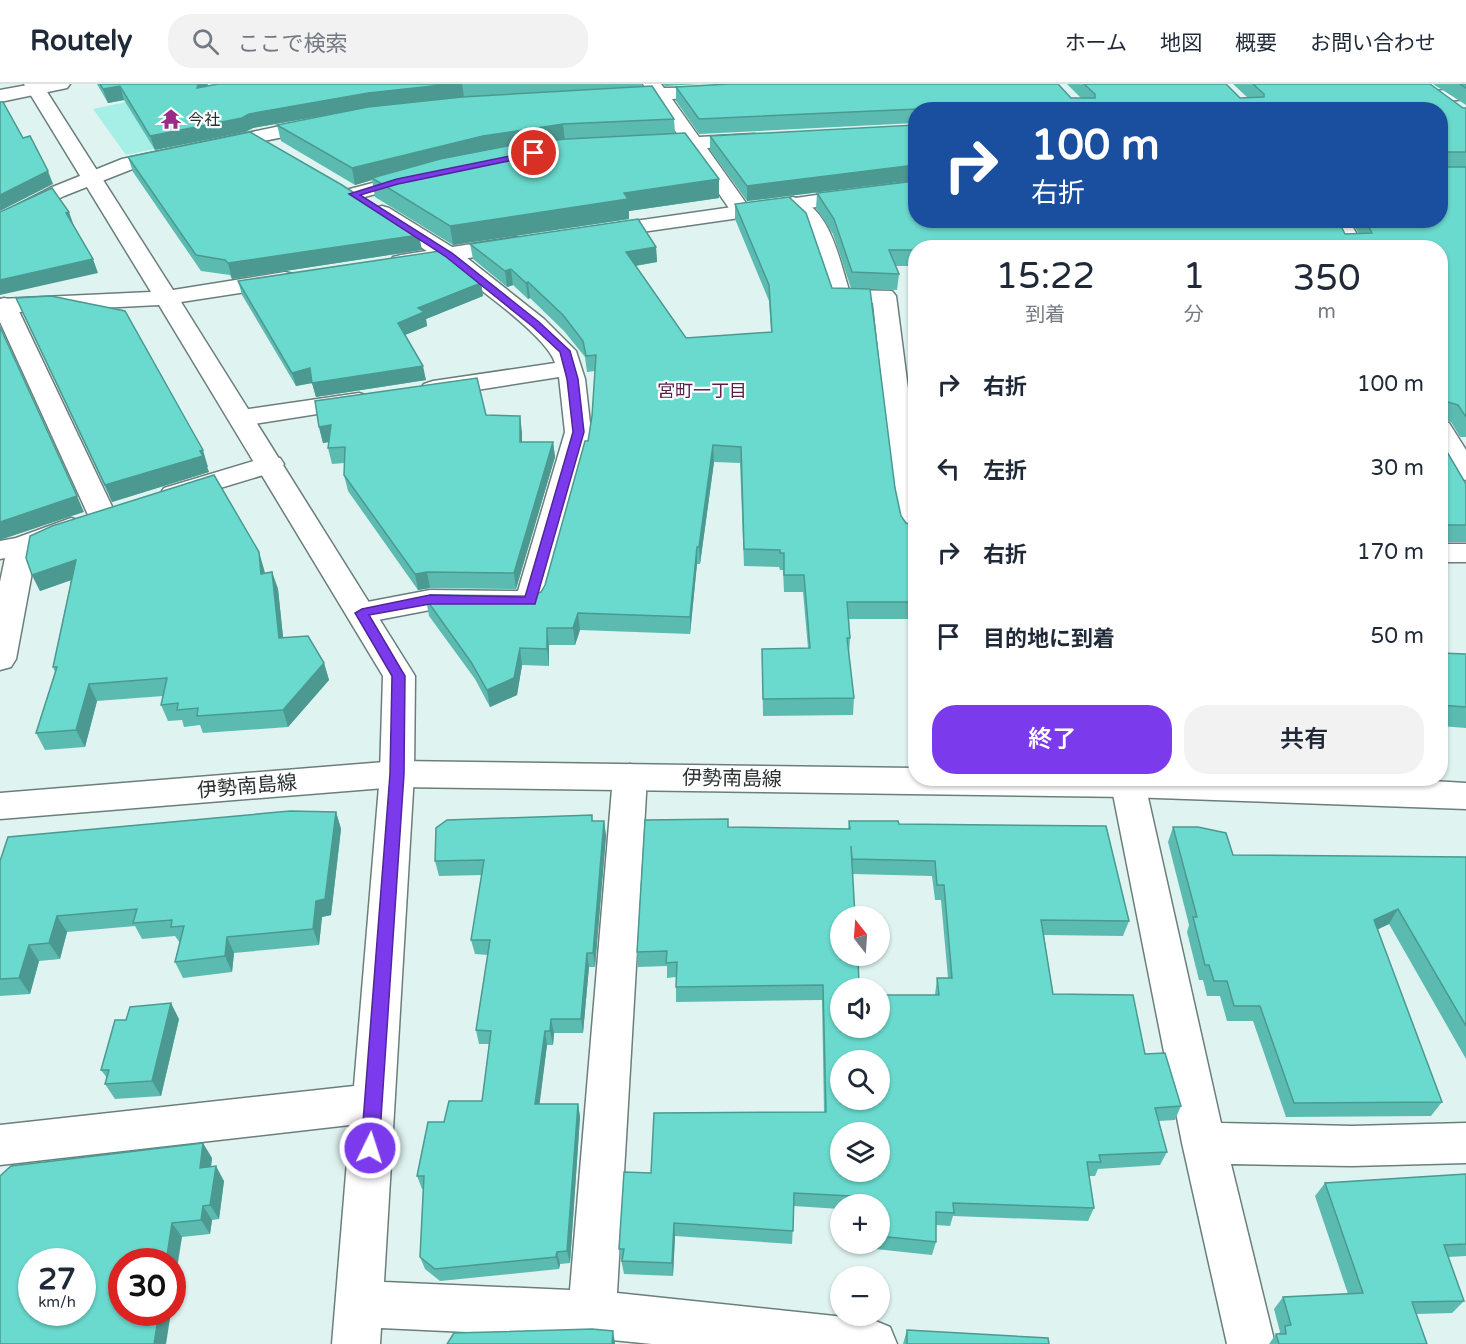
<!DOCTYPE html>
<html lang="ja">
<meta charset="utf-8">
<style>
:root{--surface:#fff;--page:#f2f2f3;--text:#1f2937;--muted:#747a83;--line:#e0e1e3;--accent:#7c3aed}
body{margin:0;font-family:"Varela Round","Noto Sans JP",sans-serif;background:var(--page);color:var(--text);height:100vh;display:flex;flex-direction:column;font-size:22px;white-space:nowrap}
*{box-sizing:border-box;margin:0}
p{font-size:20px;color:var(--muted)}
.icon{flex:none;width:33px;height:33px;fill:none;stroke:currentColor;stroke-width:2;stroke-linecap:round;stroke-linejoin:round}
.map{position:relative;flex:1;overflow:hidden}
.details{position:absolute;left:908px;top:156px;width:540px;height:546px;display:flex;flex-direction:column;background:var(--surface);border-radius:24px;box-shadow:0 2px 4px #0004}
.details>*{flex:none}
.top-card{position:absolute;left:908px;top:18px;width:540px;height:126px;border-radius:24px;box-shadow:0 2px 4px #0004;background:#1a4fa0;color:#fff;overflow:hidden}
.needle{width:39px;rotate:343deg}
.tools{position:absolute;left:830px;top:822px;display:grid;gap:12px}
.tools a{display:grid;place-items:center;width:60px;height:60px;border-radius:50%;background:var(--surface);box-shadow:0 2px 4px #0004;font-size:30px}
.speed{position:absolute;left:18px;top:1164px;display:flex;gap:12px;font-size:30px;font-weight:700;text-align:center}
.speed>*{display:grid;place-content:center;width:78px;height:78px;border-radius:50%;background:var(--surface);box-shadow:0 2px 4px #0004;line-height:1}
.speed small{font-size:15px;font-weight:400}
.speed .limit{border:9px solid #d22;background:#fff;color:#111}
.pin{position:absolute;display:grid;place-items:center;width:51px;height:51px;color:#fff;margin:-26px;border:3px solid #fff;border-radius:50%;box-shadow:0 2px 6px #0007}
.me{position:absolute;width:66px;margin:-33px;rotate:4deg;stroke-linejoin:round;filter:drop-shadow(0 0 4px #0008)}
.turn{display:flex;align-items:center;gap:21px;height:126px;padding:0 24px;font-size:27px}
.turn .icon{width:78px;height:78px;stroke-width:2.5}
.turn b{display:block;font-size:42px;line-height:51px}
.eta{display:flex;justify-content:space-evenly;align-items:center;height:102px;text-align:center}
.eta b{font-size:36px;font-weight:600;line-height:42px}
.action{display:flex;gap:12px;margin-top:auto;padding:12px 24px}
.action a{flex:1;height:69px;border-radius:24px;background:var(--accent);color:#fff;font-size:24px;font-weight:600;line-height:69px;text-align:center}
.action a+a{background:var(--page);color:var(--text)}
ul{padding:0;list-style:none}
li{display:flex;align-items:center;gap:18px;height:84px;padding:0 24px}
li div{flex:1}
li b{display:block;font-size:22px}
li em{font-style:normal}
header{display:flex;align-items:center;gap:36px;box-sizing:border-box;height:84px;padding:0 30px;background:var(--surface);border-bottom:2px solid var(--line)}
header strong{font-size:28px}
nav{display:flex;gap:33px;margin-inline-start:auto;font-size:21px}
.search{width:420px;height:54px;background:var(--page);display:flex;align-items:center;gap:15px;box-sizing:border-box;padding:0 21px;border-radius:24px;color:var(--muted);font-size:22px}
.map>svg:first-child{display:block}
.green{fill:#a5efe7}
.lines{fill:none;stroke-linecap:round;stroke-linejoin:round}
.street-casing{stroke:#6b7e7b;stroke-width:3}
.secondary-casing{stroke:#6b7e7b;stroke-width:3}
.primary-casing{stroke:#6b7e7b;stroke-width:3}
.street{fill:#fff;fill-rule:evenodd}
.secondary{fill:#fff;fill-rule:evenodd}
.primary{fill:#fff;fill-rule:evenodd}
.wall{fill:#5cbbb1;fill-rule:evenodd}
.shaded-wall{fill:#4b9990}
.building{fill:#6bdace;stroke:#4b9990;stroke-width:1.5;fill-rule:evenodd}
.route{fill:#7c3aed;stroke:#51269a;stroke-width:1.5}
.labels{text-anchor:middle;stroke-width:4.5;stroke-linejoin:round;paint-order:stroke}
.far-poi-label{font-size:16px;fill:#293130;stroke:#fff;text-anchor:start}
.far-neighbourhood-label{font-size:18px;fill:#57204c;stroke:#fff}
.street-label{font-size:20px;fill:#293130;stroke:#fff}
</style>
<header>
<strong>Routely</strong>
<div class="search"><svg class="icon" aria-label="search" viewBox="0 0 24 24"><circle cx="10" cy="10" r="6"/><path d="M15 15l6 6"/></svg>ここで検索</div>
<nav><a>ホーム</a><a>地図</a><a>概要</a><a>お問い合わせ</a></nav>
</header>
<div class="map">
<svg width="1466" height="1260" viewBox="0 0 1466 1260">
<rect width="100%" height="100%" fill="#dff4f1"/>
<polygon class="green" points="212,0 250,45 126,71 93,25"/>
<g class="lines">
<g class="street-casing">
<g id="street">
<polygon points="643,0 661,0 664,4 728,3 731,7 728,11 722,13 672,15 699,53 754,50 761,52 764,56 761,60 754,62 707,64 751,126 747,130 740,132 733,130 688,65 640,65 637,61 640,57 680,54 654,16 611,18 604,16 602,12 604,8 646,5"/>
<polygon points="1466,3 1466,15 1437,18 1430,16 1428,12 1430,8"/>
<polygon points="324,33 331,35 334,39 331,43 135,84 64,112 0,144 0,130 50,104 122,75"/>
<polygon points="418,87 425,89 428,93 425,97 353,116 346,114 343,110 346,106"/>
<path d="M 793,113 C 830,122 839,175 849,206 L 892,207 L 896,212 L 915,359 L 915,457 L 905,454 L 901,448 L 895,420 L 873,219 L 832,218 L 807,143 L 783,119 L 786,115 Z"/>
<path d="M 382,122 L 389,124 L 457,166 L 544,235 L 576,267 L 585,295 L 591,348 L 545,517 L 541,524 L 530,527 L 430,526 L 362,539 L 351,536 L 347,529 L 351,522 L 362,519 L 430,506 L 518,507 L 565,348 L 559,293 L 433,313 L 424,310 L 420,305 L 424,300 L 433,297 L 555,279 C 546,244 409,155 375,132 L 371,128 L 375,124 Z"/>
<polygon points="1328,136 1349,136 1364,164 1342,164"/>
<polygon points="4,214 12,216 16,221 117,433 113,439 103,442 93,439 89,433 0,238 0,215"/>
<polygon points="359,309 368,312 372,317 368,322 242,342 233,340 229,334 233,328 242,326"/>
<polygon points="1440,337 1449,339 1466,366 1466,396 1456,394 1440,367"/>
<polygon points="270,372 280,374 284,380 280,386 174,418 164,416 160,410 164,404"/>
<polygon points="71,434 81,437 85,443 81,449 36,467 16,575 11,583 0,586 0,498 5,474 0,475 0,457 16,454"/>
<rect x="1440" y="460" width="26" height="18"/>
<polygon points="397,677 409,681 414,690 384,1198 570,1206 613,693 618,684 630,680 642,684 647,693 617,1209 873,1236 890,1243 897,1260 652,1260 592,1254 381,1244 380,1260 332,1260 350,1041 0,1081 0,1041 354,1002 380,690 385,681"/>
<polygon points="1114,694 1142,694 1145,700 1221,1039 1352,1042 1466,1039 1466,1079 1352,1082 1231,1080 1275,1260 1227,1260 1182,1059 1111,700"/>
</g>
</g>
<g class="secondary-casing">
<g id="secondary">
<polygon points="24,0 42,0 173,206 285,188 293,190 296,195 293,200 285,202 181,218 415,592 414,690 409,699 397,703 385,699 380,690 383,592 159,221 0,229 0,215 151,208"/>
<polygon points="915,97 915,109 600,154 592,153 589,148 592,143 600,142"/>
<polygon points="516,153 524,155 527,160 524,165 401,185 393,183 390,178 393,173 401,171"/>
</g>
</g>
<g class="primary-casing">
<g id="primary">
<polygon points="33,0 70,0 67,4 0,18 0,6"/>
<polygon points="397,677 915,684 915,694 1415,696 1466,699 1466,725 1128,713 397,703 0,735 0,709"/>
</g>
</g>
<use href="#street" class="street"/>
<use href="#secondary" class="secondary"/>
<use href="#primary" class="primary"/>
</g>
<g class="wall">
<polygon points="97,0 208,0 207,2 218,0 642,0 643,3 674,35 675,49 719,114 629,127 629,135 453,161 375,113 372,96 355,101 281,57 277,41 355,26 253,44 245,48 155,66 124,16 108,19"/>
<polygon points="663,0 700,0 665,2"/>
<polygon points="1067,0 1226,0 1240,14 1248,14 1233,0 1430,0 1463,24 1466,24 1466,353 1460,353 1451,338 1445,336 1440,347 1440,164 915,164 915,182 895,182 899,190 897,206 851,204 833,150 816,124 817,109 1345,150 1358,149 1352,136 1440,136 1440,26 915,26 915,39 699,50 676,17 676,3 1081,14"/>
<polygon points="1433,0 1466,0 1466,21"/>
<polygon points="915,41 915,96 747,117 710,66 710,52"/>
<polygon points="128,73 422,166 232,195 230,191 201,187 133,88"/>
<polygon points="735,120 895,404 901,432 906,439 915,441 915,535 849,535 850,554 849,570 854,614 853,631 763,632 762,565 808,564 803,508 784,508 783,486 780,486 779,483 744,482 740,379 714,378 700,480 697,480 690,550 580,546 575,561 549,561 549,582 522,581 517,611 490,623 475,595 429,532 426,515 431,515 431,511 528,512 541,508 545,501 588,357 592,332 595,287 587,288 585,273 564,247 530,214 528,215 513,201 507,203 473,175 470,160 656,163 657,178 636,182 686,254 771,248 769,217 735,135"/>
<polygon points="238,197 481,199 483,212 426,235 427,242 405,251 426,296 316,313 312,299 296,302 242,211"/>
<polygon points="16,214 208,383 207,383 209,388 112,418 23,230"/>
<polygon points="910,275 915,275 915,342 909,292"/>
<polygon points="486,331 522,348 522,358 553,358 555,373 516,505 430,504 418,506 348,407 344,391 344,379 332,380 328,364 329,358 323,359 319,343"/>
<polygon points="1440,356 1466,400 1466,458 1440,458"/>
<polygon points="264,485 265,489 272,488 278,505 283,554 324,579 329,596 288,643 203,649 200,641 184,643 182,636 168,637 161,621 163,612 97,617 85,663 45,666 36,649 55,588 53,583 71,496 40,507 32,491"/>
<polygon points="1440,569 1466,570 1466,644 1440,642"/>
<polygon points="336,728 341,745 331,831 322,833 319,861 234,869 232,888 183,894 175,878 180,859 175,852 142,855 135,842 67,848 60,875 39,877 30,910 0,912 0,777"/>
<polygon points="592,731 592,737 604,737 606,752 595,883 589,883 583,949 554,949 553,961 547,961 539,1020 578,1020 580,1033 570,1179 560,1180 559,1185 440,1197 425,1185 420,1173 423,1105 422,1105 417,1092 444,1038 482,1017 489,960 479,960 476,946 488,871 475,870 471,856 482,791 439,792 435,777"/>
<path d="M 849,737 L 899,740 L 1129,837 L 1123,852 L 1044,851 L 1053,910 L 1145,970 L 1181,1022 L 1175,1036 L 1159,1037 L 1167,1068 L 1160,1081 L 1098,1085 L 1095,1092 L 1089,1092 L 1094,1124 L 1088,1137 L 953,1132 L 950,1142 L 936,1141 L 936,1158 L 932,1171 L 866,1164 L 867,1160 L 879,1160 L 879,1120 L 840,1120 L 840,1125 L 794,1122 L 792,1160 L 675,1152 L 673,1192 L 624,1190 L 619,1165 L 651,1089 L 824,1028 L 822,916 L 676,918 L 676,893 L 667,894 L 667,882 L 638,883 L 637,868 L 728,743 L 848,745 ZM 853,790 L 932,792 L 935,816 L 941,816 L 948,894 L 937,894 L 935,911 L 840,944 Z"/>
<polygon points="1173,743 1233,771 1466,773 1466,975 1389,840 1377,846 1442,1018 1431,1032 1286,1033 1253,937 1227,937 1220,912 1207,912 1203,896 1199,896 1187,848 1189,841 1168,758"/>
<polygon points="179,935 161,1012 115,1015 105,1000 107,994 101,986"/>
<polygon points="212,1074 211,1083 224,1097 219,1135 212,1136 210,1150 182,1153 0,1260"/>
<polygon points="1466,1090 1466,1172 1448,1173 1464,1217 1452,1229 1416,1230 1427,1260 1269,1260 1276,1250 1278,1250 1280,1248 1274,1225 1283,1213 1348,1210 1315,1112 1325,1099"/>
<polygon points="907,1246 1049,1260 903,1260"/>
</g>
<g class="shaded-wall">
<polygon points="198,0 208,0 201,18 197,4"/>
<polygon points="451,0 462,0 464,13 371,23 253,44 245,48 155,66 150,52 249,30 368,9"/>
<polygon points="120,2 124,16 108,19 103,5"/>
<polygon points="563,40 565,57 372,94 372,96 355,101 352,84 483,52"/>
<polygon points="915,81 915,96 747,117 747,102"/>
<polygon points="48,87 53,100 0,127 0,111"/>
<polygon points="719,95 719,114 629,127 629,135 453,161 450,142 624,109"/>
<polygon points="69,128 74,142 71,142 66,129"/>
<polygon points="419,151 422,166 232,195 228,179"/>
<polygon points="656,163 657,178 627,183 626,168"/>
<polygon points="93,175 98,189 0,211 0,196"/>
<polygon points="511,185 513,201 507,203 505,187"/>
<polygon points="528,198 530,214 528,215 526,199"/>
<polygon points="481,199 483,212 426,235 427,242 400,253 398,239 418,224"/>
<polygon points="423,282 426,296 316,313 312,299 296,302 292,289 310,284"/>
<polygon points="520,332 522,348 522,373 520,358"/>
<polygon points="331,341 335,357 323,359 319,343"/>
<polygon points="553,358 555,373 516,505 514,489"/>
<polygon points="713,361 714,378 700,480 699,463"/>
<polygon points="203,366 208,383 207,383 209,388 112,418 105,401"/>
<polygon points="77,412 84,428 0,456 0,438"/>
<polygon points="697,463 697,480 690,550 690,533"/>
<polygon points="259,468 264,485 267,507 261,490"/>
<polygon points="76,476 83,492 40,507 32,491"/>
<polygon points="272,488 278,505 285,571 279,554"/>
<polygon points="427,488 430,504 418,506 415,490"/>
<polygon points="578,529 580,546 575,561 573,544"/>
<polygon points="547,544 549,561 549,582 547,565"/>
<polygon points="520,564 522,581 517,611 490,623 487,606"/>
<polygon points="324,579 329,596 288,643 283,626"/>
<polygon points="89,600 97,617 85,663 76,646"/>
<polygon points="336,728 341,745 331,831 322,833 319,861 313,845 316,817"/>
<polygon points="604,737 606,752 595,883 593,869"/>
<polygon points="1398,825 1389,840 1365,851 1374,836"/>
<polygon points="57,832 67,848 60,875 49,859"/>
<polygon points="227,853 234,869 232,888 225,872"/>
<polygon points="29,861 39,877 30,910 19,894"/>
<polygon points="587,869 589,883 583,949 581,935"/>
<polygon points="171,919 179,935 161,1012 152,997"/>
<polygon points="551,935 554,949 553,961 550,947"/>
<polygon points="545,947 547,961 538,1033 535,1020"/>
<polygon points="578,1020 580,1033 570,1179 567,1167"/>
<polygon points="203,1059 212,1074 209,1098 200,1084"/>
<polygon points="216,1082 224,1097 219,1135 210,1121"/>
<polygon points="203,1122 212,1136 210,1150 201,1136"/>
<polygon points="172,1139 182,1153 172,1216 172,1178 166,1178"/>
<polygon points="674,1139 675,1152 673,1192 672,1179"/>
<polygon points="557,1168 560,1180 559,1185 556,1173"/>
<polygon points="159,1228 171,1228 166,1260 154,1260"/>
<polygon points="613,1247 615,1259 615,1260 612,1260"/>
</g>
<g class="building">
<polygon points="100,0 198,0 197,4 218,0 451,0 368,9 249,30 242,34 150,52 120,2 103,5"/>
<polygon points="729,0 1058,0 1071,14 1095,14 1095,10 1084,0 1226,0 1240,14 1264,13 1264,10 1253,0 1430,0 1463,24 1466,24 1466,68 1444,68 1444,83 1466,83 1466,333 1458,321 1448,318 1445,321 1445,336 1440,336 1440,164 915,164 915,166 889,166 899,190 852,188 834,135 817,109 915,97 915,136 1338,136 1345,150 1372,149 1365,136 1440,136 1440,26 918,25 699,35 676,3"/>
<polygon points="1460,0 1466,0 1466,4"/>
<polygon points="652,2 674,35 563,40 483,52 352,84 277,41 368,23 462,13"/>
<polygon points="0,18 3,18 23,54 30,52 48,87 0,111"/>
<polygon points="915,41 915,81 747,102 710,52"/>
<polygon points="250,48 342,101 419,151 228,179 225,176 196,171 128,73"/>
<polygon points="685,49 719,95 624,109 628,115 450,142 372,94 440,75 517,60 567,55"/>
<polygon points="52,104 69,128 66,129 93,175 0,196 0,128"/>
<polygon points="789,113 806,129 832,204 870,205 895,404 901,432 906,439 915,441 915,518 847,518 850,554 847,554 854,614 763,615 762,565 810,564 804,491 784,491 784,469 780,469 780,466 744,465 741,363 713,361 699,463 697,463 690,533 578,529 573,544 547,544 547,565 520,564 514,594 487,606 471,578 426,515 434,515 431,511 528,512 541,508 545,501 585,357 588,357 592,332 596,271 586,272 583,257 563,231 528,198 526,199 511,185 505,187 470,160 638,135 656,163 626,168 686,254 772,248 769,201 735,120"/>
<polygon points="440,167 481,199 418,224 424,228 398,239 423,282 312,299 310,284 292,289 238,197"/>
<polygon points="51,212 125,227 190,343 203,366 200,367 203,372 105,401 16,214"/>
<polygon points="0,243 77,412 0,438"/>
<polygon points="910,275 915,275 915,311"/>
<polygon points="477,294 486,331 520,332 520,358 553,358 514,489 427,488 415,490 344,391 345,363 328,364 331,341 319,343 315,317"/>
<polygon points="1440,356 1466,400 1466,441 1440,441"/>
<polygon points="214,391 259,468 261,490 272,488 279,554 308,552 324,579 283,626 197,632 198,624 177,626 178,619 161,621 167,594 89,600 76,646 36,649 57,583 53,583 76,476 32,491 26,474 30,452 52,442"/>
<polygon points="1440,569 1466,570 1466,623 1440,621"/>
<polygon points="290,727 336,728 325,815 316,817 313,845 227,853 225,872 175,878 184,842 171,843 172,836 133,839 137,825 57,832 49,859 29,861 19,894 0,895 0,777 8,753"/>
<polygon points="592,731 592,737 604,737 593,869 587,869 581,935 551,935 550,947 545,947 535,1020 578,1020 567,1167 557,1168 556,1173 435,1185 420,1173 424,1092 417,1092 428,1038 444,1038 449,1017 482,1017 491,947 476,946 490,856 471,856 484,776 435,777 436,744 447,736"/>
<path d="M 728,735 L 728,743 L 850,745 L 849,737 L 898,737 L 899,740 L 1106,742 L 1129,837 L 1041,836 L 1053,910 L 1133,911 L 1145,970 L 1165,969 L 1181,1022 L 1155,1024 L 1167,1068 L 1099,1071 L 1101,1078 L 1087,1078 L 1094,1124 L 953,1119 L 954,1129 L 936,1128 L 936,1158 L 879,1152 L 879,1120 L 870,1120 L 870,1113 L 794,1109 L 793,1147 L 674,1139 L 672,1179 L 622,1177 L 624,1165 L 619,1165 L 624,1088 L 651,1089 L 654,1029 L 826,1028 L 823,901 L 676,903 L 677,878 L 666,879 L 667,867 L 637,868 L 645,736 ZM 851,762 L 852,775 L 935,777 L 937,801 L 944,801 L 952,894 L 937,894 L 939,911 L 879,911 L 879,944 L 840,944 L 840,904 L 859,904 L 858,872 L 840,872 L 840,832 L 855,832 ZM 840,976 L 879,976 L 879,1016 L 840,1016 ZM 840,1048 L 879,1048 L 879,1088 L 840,1088 Z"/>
<polygon points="1173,743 1198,743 1226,749 1233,771 1466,773 1466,942 1398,825 1374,836 1442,1018 1294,1019 1260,922 1234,922 1227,897 1214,897 1209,881 1205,881 1193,833 1197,833"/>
<polygon points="171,919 152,997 105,1000 109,986 101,986 115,936 126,936 130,923"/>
<path d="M 203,1059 L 200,1084 L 216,1082 L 210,1121 L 203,1122 L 201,1136 L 172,1139 L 166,1178 L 122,1178 L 122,1228 L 159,1228 L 154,1260 L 0,1260 L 0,1092 L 11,1082 ZM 32,1178 L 82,1178 L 82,1228 L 32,1228 Z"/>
<polygon points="1466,1090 1466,1160 1444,1161 1464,1217 1412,1218 1427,1260 1279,1260 1276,1250 1286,1250 1285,1242 1291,1241 1283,1213 1363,1209 1325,1099"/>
<polygon points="592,1245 613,1247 612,1260 447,1260 454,1249"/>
<polygon points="907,1246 1048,1254 1049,1260 907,1260"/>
</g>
<polygon class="route" points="534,67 537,67 537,71 398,100 360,111 452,169 539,238 570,267 578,295 584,348 535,520 430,520 369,531 405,592 404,690 379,1064 377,1070 370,1072 364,1070 361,1064 390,690 392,592 355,529 362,525 430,511 525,513 573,348 567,295 560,268 532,242 445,172 349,110 397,95"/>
<defs>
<g id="temple-bare" transform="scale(1.62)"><path d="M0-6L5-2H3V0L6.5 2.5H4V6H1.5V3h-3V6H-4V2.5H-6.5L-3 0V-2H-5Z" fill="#9c2a87" stroke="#fff" stroke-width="2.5" paint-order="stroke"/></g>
</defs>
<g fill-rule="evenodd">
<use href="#temple-bare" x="171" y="35"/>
</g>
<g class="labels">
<g class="far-poi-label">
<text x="188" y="41">今社</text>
</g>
<g class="far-neighbourhood-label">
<text x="702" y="313">宮町一丁目</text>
</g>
<g class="street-label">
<text transform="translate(732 694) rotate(1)" y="7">伊勢南島線</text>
<text transform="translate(247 702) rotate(-5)" y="7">伊勢南島線</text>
</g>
</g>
</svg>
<div class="tools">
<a><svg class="needle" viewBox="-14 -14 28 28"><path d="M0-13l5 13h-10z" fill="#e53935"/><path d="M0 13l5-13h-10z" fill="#747a83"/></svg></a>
<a><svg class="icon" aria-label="sound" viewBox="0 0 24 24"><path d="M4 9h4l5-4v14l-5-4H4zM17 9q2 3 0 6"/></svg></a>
<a><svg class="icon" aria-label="search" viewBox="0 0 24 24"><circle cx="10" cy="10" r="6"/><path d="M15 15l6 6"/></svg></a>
<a><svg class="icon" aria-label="layers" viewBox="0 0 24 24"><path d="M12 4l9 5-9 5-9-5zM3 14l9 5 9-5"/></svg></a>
<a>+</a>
<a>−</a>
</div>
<div class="speed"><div>27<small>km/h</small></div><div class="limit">30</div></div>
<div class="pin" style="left:534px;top:69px;background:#d93025"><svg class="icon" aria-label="arrive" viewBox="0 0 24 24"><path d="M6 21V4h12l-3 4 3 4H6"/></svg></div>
<svg class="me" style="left:370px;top:1064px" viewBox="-20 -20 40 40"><circle r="17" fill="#7c3aed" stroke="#fff" stroke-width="3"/><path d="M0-11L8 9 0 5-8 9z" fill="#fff"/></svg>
<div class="top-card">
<div class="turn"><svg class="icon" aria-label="right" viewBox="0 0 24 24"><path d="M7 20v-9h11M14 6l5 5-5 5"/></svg><div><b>100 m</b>右折</div></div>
</div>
<section class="details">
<div class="eta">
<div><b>15:22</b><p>到着</p></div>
<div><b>1</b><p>分</p></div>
<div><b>350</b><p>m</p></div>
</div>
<ul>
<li><svg class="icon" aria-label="right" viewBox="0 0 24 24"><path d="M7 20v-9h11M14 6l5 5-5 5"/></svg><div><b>右折</b></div><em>100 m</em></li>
<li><svg class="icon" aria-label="left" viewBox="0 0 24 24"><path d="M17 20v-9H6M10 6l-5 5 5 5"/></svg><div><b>左折</b></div><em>30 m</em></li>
<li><svg class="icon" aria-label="right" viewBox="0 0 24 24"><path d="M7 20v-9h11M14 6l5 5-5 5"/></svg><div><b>右折</b></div><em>170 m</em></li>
<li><svg class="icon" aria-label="arrive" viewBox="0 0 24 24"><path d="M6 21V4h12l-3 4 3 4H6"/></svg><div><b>目的地に到着</b></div><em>50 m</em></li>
</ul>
<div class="action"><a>終了</a><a>共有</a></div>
</section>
</div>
